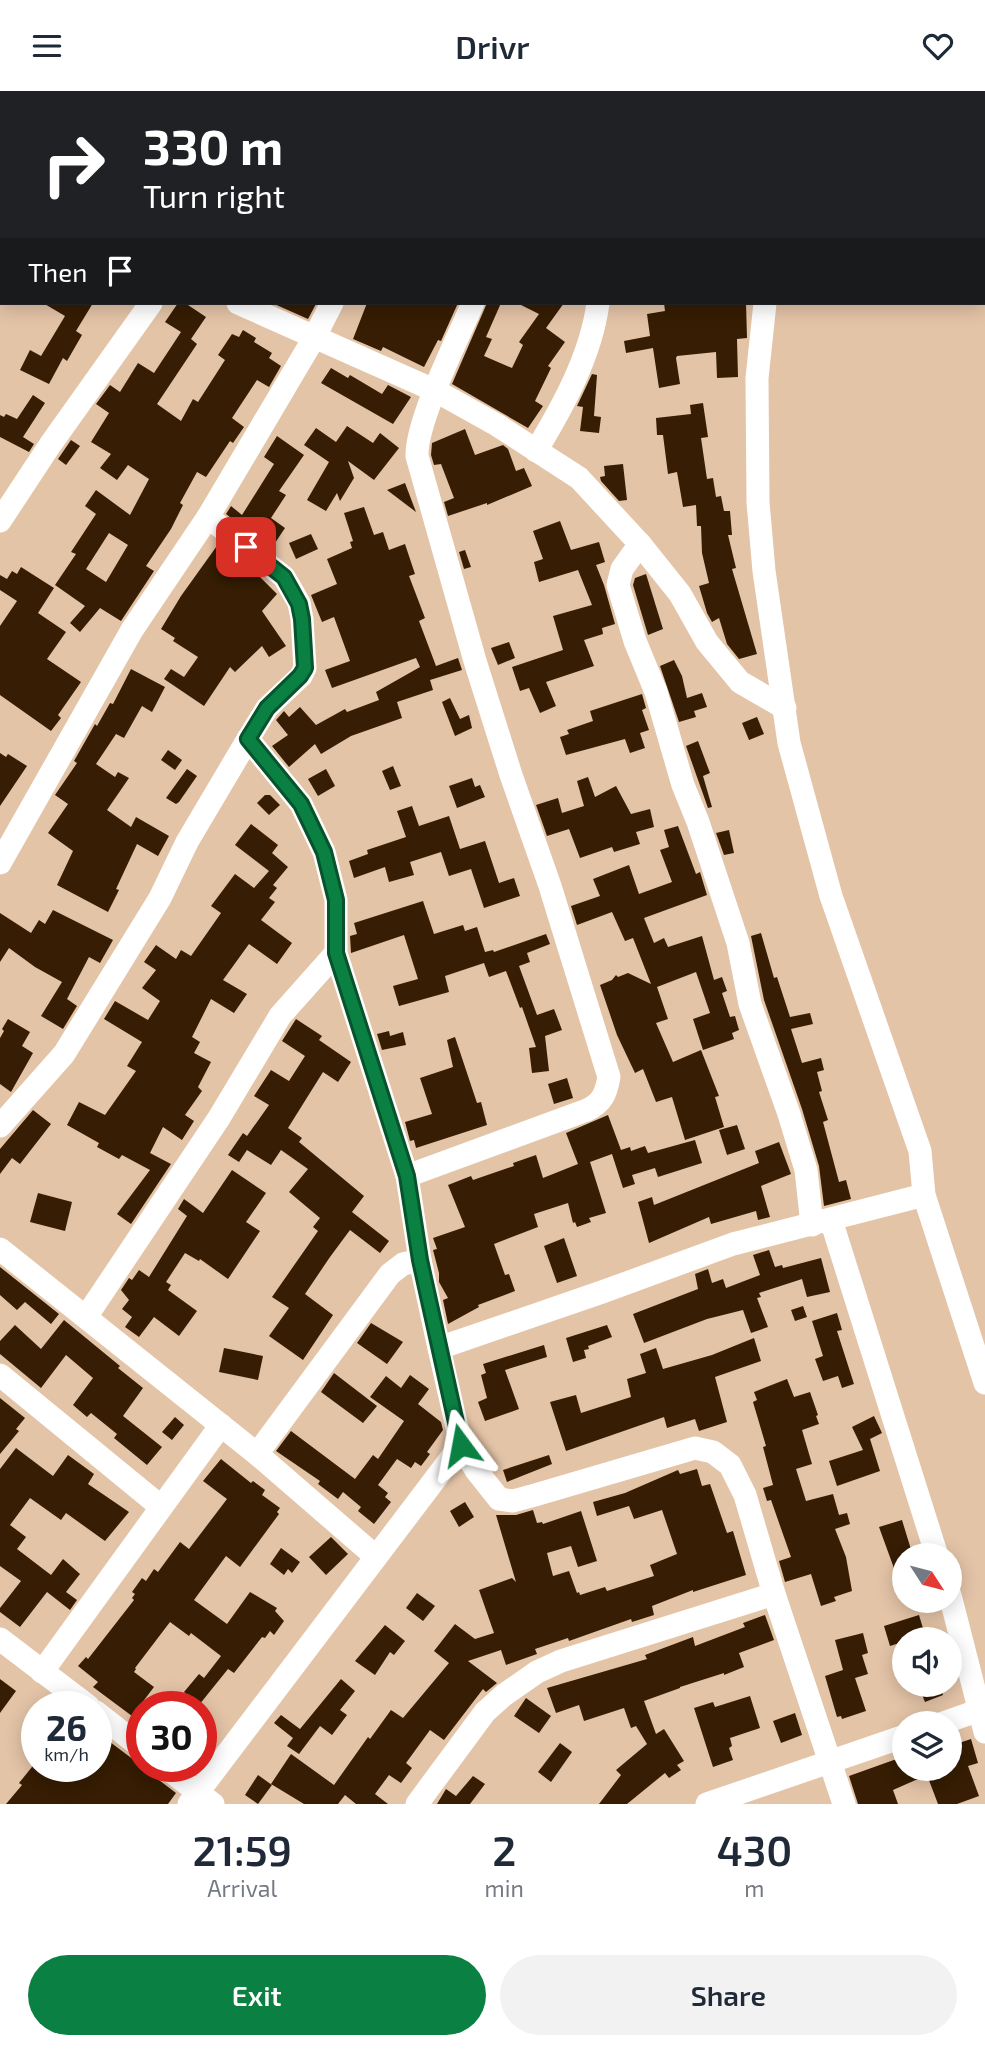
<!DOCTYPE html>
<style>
:root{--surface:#fff;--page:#f2f2f3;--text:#1f2937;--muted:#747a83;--accent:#0b8043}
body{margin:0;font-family:"Exo 2",sans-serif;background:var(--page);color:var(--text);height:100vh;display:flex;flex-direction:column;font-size:26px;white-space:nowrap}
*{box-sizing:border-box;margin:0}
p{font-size:23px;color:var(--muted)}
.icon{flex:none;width:38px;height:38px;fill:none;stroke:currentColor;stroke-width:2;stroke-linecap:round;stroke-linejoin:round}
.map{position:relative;height:1713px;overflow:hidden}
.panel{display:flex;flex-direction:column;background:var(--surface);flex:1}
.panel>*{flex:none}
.hud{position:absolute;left:0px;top:0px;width:985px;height:214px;box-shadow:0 4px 18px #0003;background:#202124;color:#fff;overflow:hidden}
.needle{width:46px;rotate:126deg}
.fabs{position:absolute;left:892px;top:1452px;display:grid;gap:14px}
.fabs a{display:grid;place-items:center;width:70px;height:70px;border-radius:50%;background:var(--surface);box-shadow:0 4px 18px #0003;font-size:35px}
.speed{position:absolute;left:21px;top:1600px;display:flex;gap:14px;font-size:35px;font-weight:700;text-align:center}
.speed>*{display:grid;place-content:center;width:91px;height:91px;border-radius:50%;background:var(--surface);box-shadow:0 4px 18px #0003;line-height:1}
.speed small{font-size:18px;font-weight:400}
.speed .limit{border:10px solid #d22;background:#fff;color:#111}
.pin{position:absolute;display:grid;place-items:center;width:60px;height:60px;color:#fff;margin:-30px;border-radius:14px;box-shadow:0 4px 10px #0006}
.me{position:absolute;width:77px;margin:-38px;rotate:347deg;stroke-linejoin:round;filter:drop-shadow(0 0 5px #0008)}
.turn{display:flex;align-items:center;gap:24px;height:147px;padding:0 28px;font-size:32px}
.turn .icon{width:91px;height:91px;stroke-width:2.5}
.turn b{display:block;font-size:49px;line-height:60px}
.then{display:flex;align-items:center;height:66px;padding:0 28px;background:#0003;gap:14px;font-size:26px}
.eta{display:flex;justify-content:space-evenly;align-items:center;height:119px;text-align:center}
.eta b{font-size:42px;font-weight:600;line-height:49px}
.button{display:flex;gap:14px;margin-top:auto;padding:14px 28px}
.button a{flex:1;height:80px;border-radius:42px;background:var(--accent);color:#fff;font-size:28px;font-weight:600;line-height:80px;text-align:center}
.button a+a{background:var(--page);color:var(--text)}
header{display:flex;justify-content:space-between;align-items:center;height:91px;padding:0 28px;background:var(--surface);font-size:32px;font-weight:600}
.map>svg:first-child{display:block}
.building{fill:#361d03;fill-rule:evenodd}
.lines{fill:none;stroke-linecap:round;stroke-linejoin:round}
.minor{stroke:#fff;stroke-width:23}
.route-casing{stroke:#07532c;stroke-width:18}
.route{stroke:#0b8043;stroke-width:12}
</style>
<header><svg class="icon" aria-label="menu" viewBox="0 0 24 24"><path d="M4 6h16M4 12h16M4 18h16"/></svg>Drivr<svg class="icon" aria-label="heart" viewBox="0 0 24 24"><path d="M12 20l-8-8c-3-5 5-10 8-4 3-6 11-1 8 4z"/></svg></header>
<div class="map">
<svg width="985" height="1713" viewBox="0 0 985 1713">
<rect width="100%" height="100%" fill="#e4c4a7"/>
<g class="building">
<polygon points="43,212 93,212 76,240 82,244 67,270 63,267 49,293 20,279 30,259 41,265 65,225"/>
<path d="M 178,212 L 185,212 L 206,226 L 191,248 L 197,253 L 157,313 L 181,330 L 193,308 L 198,311 L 225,269 L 218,264 L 232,243 L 239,246 L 243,239 L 256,247 L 254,251 L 272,262 L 269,267 L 281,275 L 269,296 L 257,289 L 232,327 L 244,336 L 233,352 L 230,350 L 206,386 L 197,381 L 180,412 L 183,414 L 171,438 L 146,475 L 154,480 L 121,530 L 100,517 L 80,541 L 70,532 L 85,515 L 55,494 L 76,463 L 71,461 L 96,423 L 85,415 L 96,399 L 130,424 L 149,388 L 128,374 L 117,389 L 100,377 L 111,363 L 91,351 L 109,322 L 96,313 L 110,294 L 120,301 L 138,272 L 154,282 L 181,241 L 165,231 ZM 109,442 L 128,454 L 106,491 L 86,478 Z"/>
<polygon points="272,212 312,212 316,213 308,228"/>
<polygon points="367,212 458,212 441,250 438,249 424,276 383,256 381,260 353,248"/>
<polygon points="487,212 501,212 486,246 492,248 484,265 512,277 523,254 519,251 539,223 517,212 564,212 546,237 565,251 548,275 551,277 535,310 543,315 528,337 452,293"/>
<polygon points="664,212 746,212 747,247 737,248 738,286 717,287 716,261 677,265 676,267 680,293 659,297 653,257 626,262 624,250 650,245 647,223 665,220"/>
<polygon points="331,277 348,287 350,284 382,303 388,294 411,306 393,333 321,292"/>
<polygon points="592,283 597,284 594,325 601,326 599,342 580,340 583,316 577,315"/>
<polygon points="33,304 45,312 23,346 34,353 29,361 0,346 0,324 4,326 6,323 17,328"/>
<polygon points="703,312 708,346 701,347 707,388 713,387 716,406 721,405 724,420 730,420 732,444 728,444 736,477 732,478 757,563 739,568 727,553 719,527 712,531 707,522 699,495 709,492 702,462 701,435 697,435 696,414 683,416 677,381 668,383 663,344 657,344 656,327 691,323 690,314"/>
<polygon points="347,335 373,352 380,342 399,357 374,389 348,370 354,387 340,410 337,402 326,420 307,409 329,371 304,354 316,337 336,351"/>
<polygon points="465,338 475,364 503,354 508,358 516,380 524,377 532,395 487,414 487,412 448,425 444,411 454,407 441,373 434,374 431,364 432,352"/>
<polygon points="277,345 304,364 279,400 286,404 271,427 285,437 271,458 226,423 231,415 242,424 274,373 264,366"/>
<polygon points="71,349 80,355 66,374 58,368"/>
<polygon points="623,373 627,409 619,410 601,390 600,386 605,385 604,375"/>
<polygon points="405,392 416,421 387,399"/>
<polygon points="364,416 374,444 383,441 389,459 405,453 415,483 409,485 425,527 419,530 436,575 458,567 462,579 430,589 433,599 397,611 402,627 351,645 321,663 315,653 289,676 272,655 288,644 276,629 284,620 289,626 300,616 316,634 345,618 347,621 379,609 376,601 420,576 416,567 332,597 325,579 350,570 334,526 322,531 311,504 337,493 327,468 352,457 350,451 353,450 344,422"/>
<polygon points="560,430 571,459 599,451 605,471 596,474 604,494 615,533 602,537 603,543 584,549 594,575 546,591 556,615 540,622 529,597 520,600 512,576 563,559 553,525 592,514 578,479 539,491 534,471 543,468 533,440"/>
<polygon points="311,443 318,458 296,468 289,452"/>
<polygon points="219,452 255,481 277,503 262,520 286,555 269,566 262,555 235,581 230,576 204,615 164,588 171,578 184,586 198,566 173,550 175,547 161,538 181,505"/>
<polygon points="465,459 471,476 464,478 459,461"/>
<polygon points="21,476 54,497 38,522 66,541 47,568 81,591 58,624 61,627 51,640 0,604 0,535 17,510 0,499 0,484 7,488 12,480 17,483"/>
<polygon points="646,483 663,538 648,544 633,494 635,487"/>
<polygon points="509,551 515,567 498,574 491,557"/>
<polygon points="674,569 682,585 687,607 702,602 707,616 694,620 696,626 679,631 660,575"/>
<polygon points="131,578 165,596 152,621 142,615 124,647 116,643 96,673 115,686 118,681 129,687 107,719 131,736 136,726 169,745 158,765 137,753 116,798 119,799 108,821 57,794 73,760 48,742 68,713 55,704 77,672 74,670 95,633 97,635 110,612 113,613"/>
<polygon points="642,603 646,617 642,619 649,639 640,642 645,657 630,662 625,648 566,664 560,646 569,643 567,639 593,630 590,620"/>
<polygon points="450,607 460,628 469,624 472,637 455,645 442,611"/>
<polygon points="757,626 764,643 749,649 742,632"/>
<polygon points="698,650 710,682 703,685 712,716 708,717 686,655"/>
<polygon points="168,659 182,669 175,679 161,669"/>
<polygon points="0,662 6,666 8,663 27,675 0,715"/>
<polygon points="393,675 401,695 390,699 382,680"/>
<polygon points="187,678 197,685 179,711 176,713 166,707"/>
<polygon points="326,678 335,695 318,705 308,688"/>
<polygon points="588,686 595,706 616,695 631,723 650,718 654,736 636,741 640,753 614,761 612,756 580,767 569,738 547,745 536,714 558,707 562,722 584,715 577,690"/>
<polygon points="472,687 475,696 480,694 485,706 457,717 449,695"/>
<polygon points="265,704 270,704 280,714 269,724 257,712"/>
<polygon points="412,715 419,735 449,725 460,758 485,750 499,792 514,787 520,805 484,817 471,778 449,785 441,761 410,771 414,784 389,791 385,776 354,787 349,770 368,763 367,759 406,746 397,720"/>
<polygon points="251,733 278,754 272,762 288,776 273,794 277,797 269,807 275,811 261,829 292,852 277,873 249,853 223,889 247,903 234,922 211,908 192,946 200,951 194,962 211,971 198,996 202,1000 185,1024 194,1030 182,1049 163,1036 150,1062 171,1073 131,1133 117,1123 150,1079 122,1064 119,1068 97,1056 99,1052 67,1034 79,1011 105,1024 136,980 127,975 142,951 104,928 115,910 148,929 160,910 142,897 156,879 144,871 156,854 176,868 181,859 191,865 221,822 211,815 235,783 254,797 269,780 235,754"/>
<polygon points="678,735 696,783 700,781 707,804 644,827 654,852 664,847 668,856 702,845 714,889 722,886 727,900 722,902 730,926 735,925 739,939 732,942 734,948 703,959 693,928 710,922 696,881 657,896 668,928 656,932 673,971 701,959 719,1005 715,1006 724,1036 685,1049 672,1006 656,1011 643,978 635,982 617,944 600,894 612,889 616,884 618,886 628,882 651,893 633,847 625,850 612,821 577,834 571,815 600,805 593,788 629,774 639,803 672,791 660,759 669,756 664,739"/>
<polygon points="729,739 734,762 724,764 716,742"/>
<polygon points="423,810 434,843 463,834 465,840 477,836 485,861 493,859 494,861 546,843 550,853 527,862 530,871 519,875 537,924 554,918 562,939 545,945 549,980 532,982 529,957 536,956 522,916 520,917 506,880 489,886 484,872 445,885 449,901 399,915 393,895 418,888 404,844 351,862 350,845 357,843 354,832"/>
<polygon points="53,819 113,849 100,872 89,866 67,908 77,915 63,938 41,925 62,891 35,876 9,857 0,871 0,822 31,842 39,829 45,833"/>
<polygon points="761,842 774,887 777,886 790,926 810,922 813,933 791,938 802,972 821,967 824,979 817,981 822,1000 819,1001 828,1029 823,1031 839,1091 846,1089 851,1108 824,1115 819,1075 802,1018 764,909 751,845"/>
<polygon points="8,928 30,941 22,955 33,962 11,1001 0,993 0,947 4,940 2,938"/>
<polygon points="296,928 322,945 319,949 351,971 338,991 323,981 288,1037 302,1047 299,1051 364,1105 352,1121 389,1150 380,1162 350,1139 330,1166 305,1203 333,1224 303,1269 269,1245 289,1217 272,1206 318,1140 313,1136 320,1127 289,1101 308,1078 281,1059 271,1074 247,1059 239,1071 228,1064 243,1042 247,1045 269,1014 254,1005 271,979 289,990 305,965 282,950"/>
<polygon points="389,940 390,945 403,941 406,954 382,959 377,943"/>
<polygon points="455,946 477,1012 481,1011 487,1034 416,1057 414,1049 410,1050 405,1031 432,1023 420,987 453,976 447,949"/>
<polygon points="567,987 573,1007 554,1013 548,993"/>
<polygon points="33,1019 51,1033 20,1073 12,1067 0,1083 0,1058"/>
<polygon points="608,1024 621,1059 630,1056 631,1060 645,1055 648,1062 695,1049 702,1072 658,1086 655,1077 632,1084 635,1093 623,1097 612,1063 590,1071 606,1122 589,1127 591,1131 577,1136 575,1131 573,1132 568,1112 534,1123 538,1136 494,1153 505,1184 509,1183 515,1200 478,1214 479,1216 448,1233 443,1209 448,1207 439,1191 439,1182 433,1159 437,1158 433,1147 465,1136 448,1094 471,1085 473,1089 514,1075 513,1072 536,1064 543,1087 578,1073 566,1042"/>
<polygon points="737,1034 745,1058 727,1064 719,1039"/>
<polygon points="779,1051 791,1083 761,1095 770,1126 758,1129 756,1120 711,1133 709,1126 649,1152 638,1111 652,1106 654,1114 759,1072 755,1060"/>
<polygon points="232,1079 266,1102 246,1131 260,1140 228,1188 200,1168 199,1170 185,1162 166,1191 171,1194 168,1199 197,1220 179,1245 154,1226 139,1246 125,1236 132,1226 122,1218 129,1209 121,1199 129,1187 132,1189 139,1179 149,1186 187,1125 178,1118 184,1108 203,1122"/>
<polygon points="38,1102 72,1111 65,1140 30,1131"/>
<polygon points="564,1147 577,1185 557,1192 544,1155"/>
<polygon points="769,1159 775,1176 782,1174 783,1177 821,1167 830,1201 807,1206 802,1188 759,1202 761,1206 757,1207 768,1236 751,1242 743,1219 707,1228 644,1252 633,1223 698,1198 695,1183 708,1178 712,1192 723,1188 726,1197 760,1184 753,1164"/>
<polygon points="0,1176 59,1223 51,1233 25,1211 17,1219 0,1204"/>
<polygon points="803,1215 807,1226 795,1230 791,1219"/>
<polygon points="837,1222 842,1239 837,1240 854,1293 842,1297 838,1285 823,1290 815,1268 823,1265 812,1230"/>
<polygon points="64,1229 120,1275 118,1277 143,1297 123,1325 162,1356 147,1374 114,1347 117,1343 91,1322 87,1326 73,1314 93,1287 66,1264 41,1297 0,1263 0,1250 15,1234 41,1258"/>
<polygon points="371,1232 403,1251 387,1273 357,1252"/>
<polygon points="607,1234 612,1246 588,1255 589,1258 584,1259 586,1267 573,1271 566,1247"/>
<polygon points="754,1247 761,1270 715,1286 727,1331 699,1340 695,1328 667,1337 664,1326 566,1360 550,1311 576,1304 581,1322 631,1306 627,1288 646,1282 640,1263 656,1257 663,1278 712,1264"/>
<polygon points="544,1254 547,1266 505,1279 519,1318 485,1330 478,1311 487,1307 481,1284 486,1282 483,1273"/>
<polygon points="224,1257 263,1265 258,1289 219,1281"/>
<polygon points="334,1282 377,1315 363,1332 321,1301"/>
<polygon points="410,1284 429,1298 418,1313 441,1331 443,1339 427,1361 430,1363 421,1375 415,1371 411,1377 397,1368 378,1394 388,1402 385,1406 391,1411 374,1433 358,1420 361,1416 343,1401 338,1408 318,1393 320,1390 276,1360 291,1340 355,1388 373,1364 378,1368 404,1330 370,1306 386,1285 401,1297"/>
<polygon points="787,1288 794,1306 810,1301 818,1324 816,1325 819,1333 802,1339 812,1373 796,1378 806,1410 833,1403 839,1424 847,1422 850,1433 835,1438 846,1466 852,1500 834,1506 836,1510 821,1515 811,1483 785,1491 779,1470 791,1466 771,1409 767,1410 763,1397 773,1394 763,1356 766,1355 753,1311 757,1309 754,1301"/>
<polygon points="0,1307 25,1327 16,1338 19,1340 0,1363"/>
<polygon points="874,1325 882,1342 870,1348 880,1380 837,1395 829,1370 863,1359 852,1336"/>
<polygon points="175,1326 184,1334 172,1349 162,1341"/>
<polygon points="16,1357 53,1385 68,1364 94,1383 88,1393 129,1421 105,1450 66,1422 61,1429 30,1407 10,1434 26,1446 17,1458 51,1484 63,1468 80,1483 66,1501 77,1509 70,1519 47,1501 20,1536 0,1521 0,1517 21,1490 0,1475 0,1378"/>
<polygon points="549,1364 552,1373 507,1391 503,1379"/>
<polygon points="221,1368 251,1392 253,1390 265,1399 262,1404 280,1417 277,1421 279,1423 240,1476 226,1465 194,1509 227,1533 250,1501 277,1517 275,1520 284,1530 274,1544 270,1540 265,1547 262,1546 234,1582 228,1578 199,1614 184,1601 199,1583 204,1587 221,1565 191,1542 189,1545 170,1531 135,1577 136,1578 134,1581 154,1596 132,1625 93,1596 98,1591 78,1575 86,1566 88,1568 134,1509 132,1507 135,1503 132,1501 142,1487 146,1490 154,1478 158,1481 180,1451 189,1458 227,1408 203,1390"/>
<polygon points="697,1378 702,1395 710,1393 727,1442 733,1440 746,1484 693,1501 693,1499 652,1515 654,1524 632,1531 631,1528 569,1550 568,1547 535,1558 537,1563 506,1574 501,1559 468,1570 497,1592 486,1601 483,1598 444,1649 430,1639 406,1672 412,1677 401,1692 389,1684 375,1703 388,1713 356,1713 345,1704 338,1713 304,1713 271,1693 291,1663 334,1694 368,1646 370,1648 391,1619 403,1627 449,1572 434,1560 455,1533 475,1548 494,1542 479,1499 512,1487 516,1491 496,1424 516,1424 533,1419 537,1432 542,1431 543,1433 581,1420 597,1470 578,1476 571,1455 547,1462 553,1485 569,1480 577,1502 579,1501 580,1504 605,1496 607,1500 654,1485 650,1474 677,1463 662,1419 634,1428 629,1415 597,1425 593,1411 625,1402 678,1379 680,1383"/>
<polygon points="465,1411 474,1426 459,1436 450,1420"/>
<polygon points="902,1429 913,1465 905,1465 905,1501 903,1502 879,1436"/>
<polygon points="331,1446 348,1463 326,1484 309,1466"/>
<polygon points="281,1457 300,1471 292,1482 288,1478 284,1484 270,1473"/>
<polygon points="417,1502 435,1515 423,1530 406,1517"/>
<polygon points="765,1524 774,1549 739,1562 744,1576 724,1584 724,1582 680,1596 680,1597 644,1610 656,1643 664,1638 684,1670 677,1674 681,1679 669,1687 665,1682 627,1713 599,1713 621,1684 616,1679 647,1653 636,1635 631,1637 624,1617 584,1630 579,1614 556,1622 547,1597 647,1568 645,1564 693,1546 695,1555 745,1536 743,1532"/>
<polygon points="919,1524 925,1544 890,1555 884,1535"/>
<polygon points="385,1534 405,1550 394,1564 390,1561 375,1584 355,1570"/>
<polygon points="863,1542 868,1562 862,1564 868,1583 855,1587 866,1620 842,1628 841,1625 837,1626 825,1585 843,1579 835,1549"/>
<polygon points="0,1588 16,1600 0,1622"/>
<polygon points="341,1588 355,1600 340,1619 347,1624 332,1644 320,1635 299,1663 287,1655 293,1647 274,1632 281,1624 300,1638"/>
<polygon points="918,1594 940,1594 943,1604 925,1611"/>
<polygon points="750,1605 760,1637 730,1647 732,1655 729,1657 733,1669 713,1676 694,1617 713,1611 715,1616"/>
<polygon points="526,1607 551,1625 539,1642 514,1625"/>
<polygon points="795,1622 802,1644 781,1652 773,1630"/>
<polygon points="971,1648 978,1672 968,1675 979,1705 957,1713 938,1713 927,1684 893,1699 898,1713 858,1713 849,1685 905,1665 905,1678 950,1678 950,1659 960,1656 959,1652"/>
<polygon points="110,1651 142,1675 150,1675 155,1686 176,1702 168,1713 6,1713 22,1694 19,1692 36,1671 37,1675 44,1676 57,1686 66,1675 96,1675 96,1656 102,1662"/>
<polygon points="560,1652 572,1661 551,1691 538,1681"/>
<polygon points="258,1684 272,1694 258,1713 245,1704"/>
<polygon points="473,1685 485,1693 470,1713 437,1713 446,1698 456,1705"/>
</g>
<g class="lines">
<g class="minor">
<polyline points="28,2 28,0"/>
<polyline points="166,2 167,0"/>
<polyline points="297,2 298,0"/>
<polyline points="437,2 437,0"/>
<polyline points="538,2 538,0"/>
<polyline points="660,2 660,0"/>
<polyline points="812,2 812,0"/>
<polyline points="0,68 2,64"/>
<polyline points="0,107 2,108"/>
<polyline points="238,212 436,300 497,334 579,387 640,453 680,503 707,551 740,591 785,617"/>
<polyline points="765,212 757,287 758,411 764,480 789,652 831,805 920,1060 924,1104 985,1292"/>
<path d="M 536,360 C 563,315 591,265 598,212"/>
<polyline points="0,430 50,354 151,212"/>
<polyline points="640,453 622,478 618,494 635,550 656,601 683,694 698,731 738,852 750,913 789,1023 806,1079 812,1134"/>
<polyline points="248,648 301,713 324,761 336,809 336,862 407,1085 420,1169 439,1257"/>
<polyline points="0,772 132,539 208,426 314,247 332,212"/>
<polyline points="0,1035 64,963 160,807 187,751 248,648 267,617 301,585 305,577 302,528 299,512 284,486 208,426"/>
<path d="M 407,1085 L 587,1019 C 602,1012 606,1003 609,986 L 550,795 L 511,684 L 475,570 L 417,365 C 416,330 458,247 473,212"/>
<polyline points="831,1129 937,1465"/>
<polyline points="0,1158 257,1363 375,1465"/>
<polyline points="86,1226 219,1027 280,925 336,862"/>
<polyline points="0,1284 160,1415"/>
<polyline points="257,1363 390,1183 403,1173 420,1169"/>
<polyline points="950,1504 985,1641"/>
<polyline points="0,1548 88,1615"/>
<polyline points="42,1581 221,1334"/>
<polyline points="96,1621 142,1657"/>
<polyline points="940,1633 980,1619"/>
<polyline points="164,1675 213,1713"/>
<polyline points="189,1713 461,1354"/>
<polyline points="417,1713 485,1621 504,1604 537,1581 561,1570 774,1503"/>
<polyline points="707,1713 905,1645"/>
<polyline points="844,1713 774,1503 745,1404 730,1374 713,1361 695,1357 535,1404 513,1410 499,1408 476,1379 461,1354 439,1257 602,1201 733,1153 924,1104"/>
</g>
</g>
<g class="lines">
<g class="route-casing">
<polyline id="route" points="246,456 284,486 299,513 302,528 305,577 300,585 267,617 248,648 301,713 324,761 336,809 336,862 407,1085 420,1169 461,1354"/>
</g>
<use href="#route" class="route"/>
</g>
</svg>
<div class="fabs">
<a><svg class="needle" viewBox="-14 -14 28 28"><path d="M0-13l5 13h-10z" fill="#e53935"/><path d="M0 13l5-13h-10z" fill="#747a83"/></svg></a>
<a><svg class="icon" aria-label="sound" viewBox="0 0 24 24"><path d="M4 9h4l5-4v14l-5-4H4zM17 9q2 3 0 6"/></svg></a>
<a><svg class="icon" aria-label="layers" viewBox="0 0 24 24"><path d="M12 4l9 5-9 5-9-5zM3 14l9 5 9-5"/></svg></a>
</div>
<div class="speed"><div>26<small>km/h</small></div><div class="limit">30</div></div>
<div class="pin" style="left:246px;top:456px;background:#d93025"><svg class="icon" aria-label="arrive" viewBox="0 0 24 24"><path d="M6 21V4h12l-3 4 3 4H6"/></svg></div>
<svg class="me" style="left:461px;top:1354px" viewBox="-20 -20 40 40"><path d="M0-17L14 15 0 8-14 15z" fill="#0b8043" stroke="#fff" stroke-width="4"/></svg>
<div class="hud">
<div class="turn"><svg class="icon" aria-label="right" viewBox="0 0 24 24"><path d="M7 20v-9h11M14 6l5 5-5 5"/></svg><div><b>330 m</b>Turn right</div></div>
<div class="then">Then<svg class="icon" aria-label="arrive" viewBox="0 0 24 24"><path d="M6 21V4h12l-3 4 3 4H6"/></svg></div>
</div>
</div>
<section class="panel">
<div class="eta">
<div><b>21:59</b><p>Arrival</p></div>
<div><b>2</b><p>min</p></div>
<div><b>430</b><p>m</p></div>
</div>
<div class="button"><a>Exit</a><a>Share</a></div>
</section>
